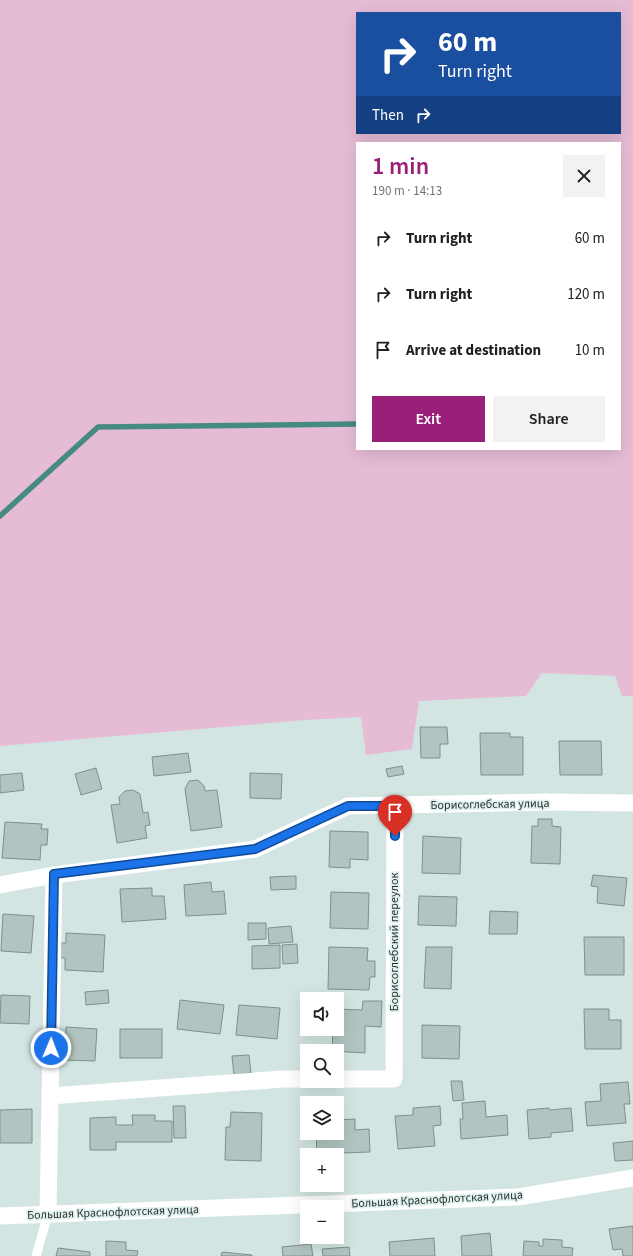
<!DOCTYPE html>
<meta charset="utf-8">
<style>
:root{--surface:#fff;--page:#f2f2f2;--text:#202124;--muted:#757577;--accent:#991f78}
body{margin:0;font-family:"Source Sans 3",sans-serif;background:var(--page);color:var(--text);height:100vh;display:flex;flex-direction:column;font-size:15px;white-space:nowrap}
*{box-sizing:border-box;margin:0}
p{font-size:13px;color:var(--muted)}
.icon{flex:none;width:22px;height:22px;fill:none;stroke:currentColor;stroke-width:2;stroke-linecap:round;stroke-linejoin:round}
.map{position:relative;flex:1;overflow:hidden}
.details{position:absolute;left:356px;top:142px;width:265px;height:308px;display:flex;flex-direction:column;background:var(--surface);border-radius:0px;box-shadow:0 4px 16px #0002}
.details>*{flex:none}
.top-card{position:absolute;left:356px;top:12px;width:265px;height:122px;border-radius:0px;box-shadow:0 4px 16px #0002;background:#1a4fa0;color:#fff;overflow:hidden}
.buttons{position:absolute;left:300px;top:992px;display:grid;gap:8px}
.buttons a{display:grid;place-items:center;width:44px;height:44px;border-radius:0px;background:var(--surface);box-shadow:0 4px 16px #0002;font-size:20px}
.pin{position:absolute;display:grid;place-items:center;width:34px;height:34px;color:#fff;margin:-41px -17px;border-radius:50% 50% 50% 0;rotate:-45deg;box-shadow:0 0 4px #0007}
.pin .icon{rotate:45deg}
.me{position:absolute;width:44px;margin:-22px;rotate:1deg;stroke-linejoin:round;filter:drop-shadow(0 0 3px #0008)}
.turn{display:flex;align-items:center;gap:14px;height:84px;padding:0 16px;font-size:18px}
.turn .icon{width:52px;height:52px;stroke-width:2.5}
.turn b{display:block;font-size:28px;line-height:34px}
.then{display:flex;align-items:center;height:38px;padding:0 16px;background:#0003;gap:8px;font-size:15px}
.round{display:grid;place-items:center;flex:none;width:42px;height:42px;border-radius:0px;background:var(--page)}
.head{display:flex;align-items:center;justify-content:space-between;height:68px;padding:0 16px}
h1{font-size:24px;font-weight:600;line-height:30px;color:var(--accent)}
.primary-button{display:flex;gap:8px;margin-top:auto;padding:8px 16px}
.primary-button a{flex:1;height:46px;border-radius:0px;background:var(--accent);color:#fff;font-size:16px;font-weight:600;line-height:46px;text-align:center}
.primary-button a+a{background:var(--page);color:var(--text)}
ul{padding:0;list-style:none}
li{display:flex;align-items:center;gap:12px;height:56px;padding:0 16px}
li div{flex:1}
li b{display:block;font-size:15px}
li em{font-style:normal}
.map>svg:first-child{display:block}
.green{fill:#e6bcd5;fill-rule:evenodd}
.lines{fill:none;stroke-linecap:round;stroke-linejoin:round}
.stream{stroke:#468b82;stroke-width:5.5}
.building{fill:#b2c4c1;stroke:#7e8f8c}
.lane{stroke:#fff;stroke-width:9}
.street{stroke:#fff;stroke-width:17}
.route-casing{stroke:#114b97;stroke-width:10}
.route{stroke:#1a73e8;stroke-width:7}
.labels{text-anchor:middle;stroke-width:3.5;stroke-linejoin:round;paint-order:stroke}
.street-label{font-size:12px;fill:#2b3130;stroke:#e0f2ef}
</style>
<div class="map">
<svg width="633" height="1256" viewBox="0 0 633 1256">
<rect width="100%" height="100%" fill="#d3e5e2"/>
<path class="green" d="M 0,0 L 633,0 L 633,696 L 622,696 L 615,676 L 542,673 L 526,696 L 419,701 L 412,749 L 366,755 L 361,717 L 305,720 L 0,746 ZM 357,13 L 620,13 L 620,133 L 357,133 ZM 357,143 L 620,143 L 620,449 L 357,449 Z"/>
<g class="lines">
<polyline class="stream" points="0,516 98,427 357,424"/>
</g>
<g class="building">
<polygon points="420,727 447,727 448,744 440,744 440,758 421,758"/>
<polygon points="480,733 510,733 510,737 523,737 523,775 481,775"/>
<polygon points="559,741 601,741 602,775 560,775"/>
<polygon points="188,753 191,772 154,776 152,757"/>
<polygon points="402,766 404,774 388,777 386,769"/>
<polygon points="96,768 102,789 81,795 75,774"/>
<polygon points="22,773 24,790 0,793 0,775"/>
<polygon points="250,773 282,774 281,799 250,798"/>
<polygon points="198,780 204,786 205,791 217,790 222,827 191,831 185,789 189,781"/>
<polygon points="133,790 140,794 143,813 148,812 150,825 145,826 147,838 117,843 111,805 120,804 119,797 125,791"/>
<polygon points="538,819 552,819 552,826 561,827 560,864 531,863 532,826 538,826"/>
<polygon points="5,822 42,824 41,829 48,829 47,845 41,845 40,860 2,858"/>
<polygon points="330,831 368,832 368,860 350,859 350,868 329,867"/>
<polygon points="423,836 461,838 460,874 422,873"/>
<polygon points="593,875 627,878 624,906 597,903 598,887 591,886"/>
<polygon points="296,876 296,889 271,890 270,877"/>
<polygon points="211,882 212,892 224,891 226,914 186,916 184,885"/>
<polygon points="152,888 152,896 164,896 166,919 122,922 120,889"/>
<polygon points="331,892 369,893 368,929 330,928"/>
<polygon points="419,896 457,897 456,926 418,925"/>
<polygon points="490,911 518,912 517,934 489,934"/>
<polygon points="3,914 34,916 31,953 1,951"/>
<polygon points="248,923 266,923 266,939 248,940"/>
<polygon points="291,926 293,942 269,944 268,928"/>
<polygon points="66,933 105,935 103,972 65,970 65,958 60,958 61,943 66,943"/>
<polygon points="584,937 624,937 624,975 585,975"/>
<polygon points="297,944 298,963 283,964 282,945"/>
<polygon points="280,945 280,968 252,969 252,946"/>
<polygon points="329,947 368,948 367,961 375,961 375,977 370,977 369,990 328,989"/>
<polygon points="426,947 452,947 451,989 424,988"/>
<polygon points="108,990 109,1003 86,1005 85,992"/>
<polygon points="1,995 30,996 29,1024 0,1023"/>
<polygon points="180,1000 224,1005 220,1034 177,1029"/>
<polygon points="363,1001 382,1001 381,1027 365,1026 365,1053 332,1051 333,1029 337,1029 337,1009 362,1010"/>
<polygon points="239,1005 280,1008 277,1039 236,1035"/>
<polygon points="584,1009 609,1009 609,1020 621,1020 621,1049 585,1049"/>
<polygon points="422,1025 460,1026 459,1059 422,1058"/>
<polygon points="66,1027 97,1029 95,1061 65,1060"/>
<rect x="120" y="1029" width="42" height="29"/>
<polygon points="249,1055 251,1073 234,1075 232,1056"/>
<polygon points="451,1081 462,1081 464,1100 453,1101"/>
<polygon points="628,1082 630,1104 624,1104 626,1123 587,1126 585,1102 601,1101 600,1084"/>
<polygon points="485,1101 486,1117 507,1115 508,1135 461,1139 460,1119 463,1119 462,1103"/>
<polygon points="173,1106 185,1106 186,1138 174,1138"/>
<polygon points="440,1106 441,1125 433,1126 435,1146 398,1149 395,1116 413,1115 413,1108"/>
<polygon points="549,1108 550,1110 571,1108 573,1131 551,1133 551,1137 529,1139 527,1110"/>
<polygon points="32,1109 32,1143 0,1143 0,1110"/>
<polygon points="231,1112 262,1113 261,1161 225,1160 226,1127 230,1127"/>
<polygon points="132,1115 155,1115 155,1121 172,1121 172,1142 116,1142 116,1150 90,1150 90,1118 116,1117 116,1125 133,1125"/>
<polygon points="355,1119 355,1130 369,1129 370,1152 341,1153 341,1159 337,1159 337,1155 317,1155 316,1133 337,1133 337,1120"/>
<polygon points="633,1141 633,1160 615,1161 613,1143"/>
<polygon points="633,1226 633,1256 623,1256 622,1249 613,1250 609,1229"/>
<polygon points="490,1233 492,1256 462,1256 461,1236"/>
<polygon points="434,1238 435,1256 390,1256 389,1242"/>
<polygon points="543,1239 562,1240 562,1247 573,1248 572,1256 523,1256 524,1241 539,1242 539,1246 543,1246"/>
<polygon points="106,1241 126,1242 126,1250 138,1251 137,1256 106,1256"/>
<polygon points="311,1244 313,1256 283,1256 282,1247"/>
<polygon points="349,1247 350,1256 323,1256 322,1249"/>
<polygon points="58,1248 90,1252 90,1256 56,1256"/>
<polygon points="222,1252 252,1255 252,1256 221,1256"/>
</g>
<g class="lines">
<polyline class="lane" points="36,1256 48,1214"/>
<g class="street">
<polyline points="0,885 54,875 255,849 348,806 547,802 633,803"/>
<polyline points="337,1079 394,1079 395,806"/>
<polyline points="50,1096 283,1079 307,1079"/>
<polyline points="48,1214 54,875"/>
<polyline points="0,1216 518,1197 633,1178"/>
</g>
</g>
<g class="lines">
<g class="route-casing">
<polyline id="route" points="51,1048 54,874 255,849 348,806 395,806 395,836"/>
</g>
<use href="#route" class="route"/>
</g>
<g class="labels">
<g class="street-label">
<text transform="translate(490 804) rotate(-1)" y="4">Борисоглебская улица</text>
<text transform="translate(394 942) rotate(-90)" y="4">Борисоглебский переулок</text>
<text transform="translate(437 1199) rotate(-3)" y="4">Большая Краснофлотская улица</text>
<text transform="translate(113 1212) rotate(-2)" y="4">Большая Краснофлотская улица</text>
</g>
</g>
</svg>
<div class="buttons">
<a><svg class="icon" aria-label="sound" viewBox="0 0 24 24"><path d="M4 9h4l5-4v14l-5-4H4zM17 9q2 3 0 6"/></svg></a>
<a><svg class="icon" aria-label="search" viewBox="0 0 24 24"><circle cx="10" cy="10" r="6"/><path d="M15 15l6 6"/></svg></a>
<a><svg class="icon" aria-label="layers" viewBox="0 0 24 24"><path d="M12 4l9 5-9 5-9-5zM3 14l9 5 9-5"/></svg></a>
<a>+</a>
<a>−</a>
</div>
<div class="pin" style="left:395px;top:836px;background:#d93025"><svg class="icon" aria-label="arrive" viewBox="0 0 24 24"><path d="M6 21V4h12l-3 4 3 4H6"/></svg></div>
<svg class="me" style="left:51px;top:1048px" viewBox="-20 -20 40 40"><circle r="17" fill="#1a73e8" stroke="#fff" stroke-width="3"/><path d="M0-11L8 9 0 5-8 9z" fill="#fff"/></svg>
<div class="top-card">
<div class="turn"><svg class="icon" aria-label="right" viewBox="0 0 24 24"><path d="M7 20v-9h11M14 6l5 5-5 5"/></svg><div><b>60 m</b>Turn right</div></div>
<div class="then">Then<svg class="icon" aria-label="right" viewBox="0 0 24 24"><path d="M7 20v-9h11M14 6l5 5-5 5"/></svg></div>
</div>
<section class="details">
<div class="head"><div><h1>1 min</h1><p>190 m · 14:13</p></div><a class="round"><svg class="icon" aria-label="close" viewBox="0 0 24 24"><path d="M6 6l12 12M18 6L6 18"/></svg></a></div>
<ul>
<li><svg class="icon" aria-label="right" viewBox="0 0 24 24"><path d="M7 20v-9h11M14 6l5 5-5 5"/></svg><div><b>Turn right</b></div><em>60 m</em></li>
<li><svg class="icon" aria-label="right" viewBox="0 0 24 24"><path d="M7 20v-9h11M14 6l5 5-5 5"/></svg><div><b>Turn right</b></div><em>120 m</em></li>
<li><svg class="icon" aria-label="arrive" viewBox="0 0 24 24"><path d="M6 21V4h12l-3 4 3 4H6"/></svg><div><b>Arrive at destination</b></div><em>10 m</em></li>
</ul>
<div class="primary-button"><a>Exit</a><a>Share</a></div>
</section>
</div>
